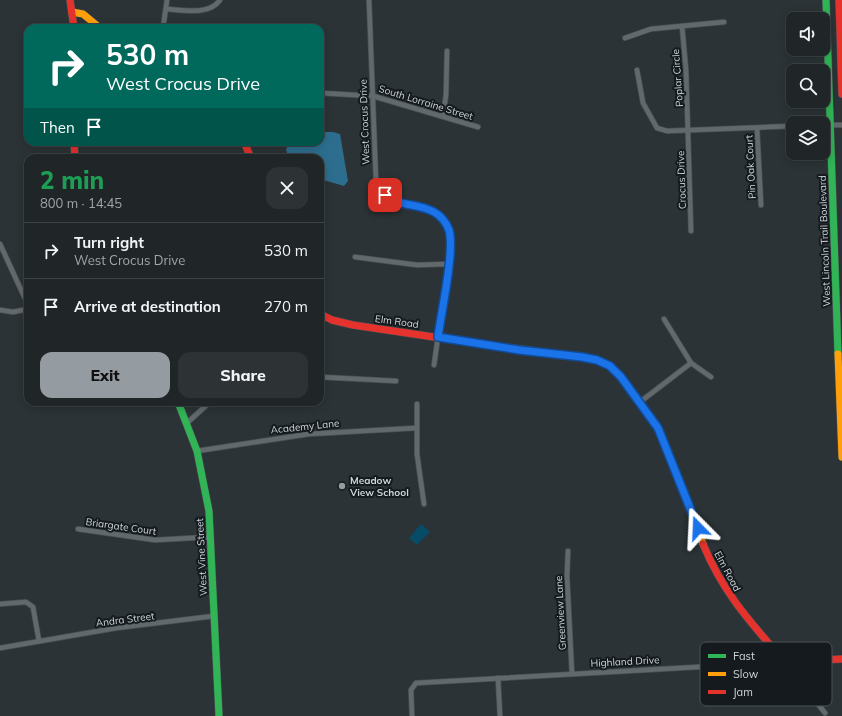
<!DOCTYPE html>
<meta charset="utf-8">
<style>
:root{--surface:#202628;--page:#2d3234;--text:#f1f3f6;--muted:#a2a5a8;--line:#3d4345;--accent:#949ca1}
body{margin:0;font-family:Mulish,sans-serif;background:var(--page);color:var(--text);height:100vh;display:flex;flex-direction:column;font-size:15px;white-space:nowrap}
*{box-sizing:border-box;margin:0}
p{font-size:13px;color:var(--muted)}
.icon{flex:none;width:22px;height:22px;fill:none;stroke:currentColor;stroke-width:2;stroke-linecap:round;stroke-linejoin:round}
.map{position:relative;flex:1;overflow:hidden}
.drawer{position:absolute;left:24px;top:154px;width:300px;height:252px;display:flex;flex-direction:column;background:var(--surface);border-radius:12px;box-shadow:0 2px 10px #0003,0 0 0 1px var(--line)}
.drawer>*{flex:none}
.banner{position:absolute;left:24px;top:24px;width:300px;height:122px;border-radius:12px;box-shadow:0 2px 10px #0003,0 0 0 1px var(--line);background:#00695c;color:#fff;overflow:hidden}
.tools{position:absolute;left:786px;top:12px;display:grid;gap:8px}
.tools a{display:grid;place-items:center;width:44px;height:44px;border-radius:8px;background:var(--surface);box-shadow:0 2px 10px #0003,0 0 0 1px var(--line);font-size:20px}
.pin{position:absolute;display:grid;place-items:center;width:34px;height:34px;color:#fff;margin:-17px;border-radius:8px;box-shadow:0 2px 6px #0006}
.me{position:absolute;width:44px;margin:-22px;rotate:339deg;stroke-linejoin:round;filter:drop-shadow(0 0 3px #0008)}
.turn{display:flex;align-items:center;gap:14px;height:84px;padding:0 16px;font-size:18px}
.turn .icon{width:52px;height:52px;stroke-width:2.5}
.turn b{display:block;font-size:28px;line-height:34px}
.then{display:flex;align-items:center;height:38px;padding:0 16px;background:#0003;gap:8px;font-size:15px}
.round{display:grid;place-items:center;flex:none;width:42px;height:42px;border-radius:12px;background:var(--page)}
.headline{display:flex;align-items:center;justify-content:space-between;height:68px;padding:0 16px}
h1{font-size:24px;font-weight:800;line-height:30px;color:#1e9e55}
.cta{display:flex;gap:8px;margin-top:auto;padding:8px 16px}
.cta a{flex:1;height:46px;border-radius:12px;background:var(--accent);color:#111;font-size:16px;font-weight:800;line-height:46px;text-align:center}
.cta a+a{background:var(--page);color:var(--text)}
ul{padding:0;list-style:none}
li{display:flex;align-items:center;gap:12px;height:56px;padding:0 16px;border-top:1px solid var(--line)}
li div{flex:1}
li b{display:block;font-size:15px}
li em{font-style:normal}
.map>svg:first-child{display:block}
.green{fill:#064c67}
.water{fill:#2d6e8e}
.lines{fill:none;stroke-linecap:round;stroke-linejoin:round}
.street-casing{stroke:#484f52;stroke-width:6}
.fast-casing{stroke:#484f52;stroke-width:8}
.slow-casing{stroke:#484f52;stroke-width:8}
.jam-casing{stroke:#484f52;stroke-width:8}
.street{stroke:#62696c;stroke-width:4.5}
.fast{stroke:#30b455;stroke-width:7}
.slow{stroke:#ff9f0a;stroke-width:7}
.jam{stroke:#e5322d;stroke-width:7}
.route-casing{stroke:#114b97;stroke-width:10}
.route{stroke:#1a73e8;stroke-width:7}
.poi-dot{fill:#949ca1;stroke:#141a1e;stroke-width:1.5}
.labels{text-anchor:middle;stroke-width:4;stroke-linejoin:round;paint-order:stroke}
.street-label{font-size:10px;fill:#cdd5da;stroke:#141a1e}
.poi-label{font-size:10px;font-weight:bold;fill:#cdd5da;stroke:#141a1e;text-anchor:start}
.key{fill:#141a1e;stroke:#4c5256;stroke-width:1}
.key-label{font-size:11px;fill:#cdd5da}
</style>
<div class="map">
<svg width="842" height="716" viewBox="0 0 842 716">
<rect width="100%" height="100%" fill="#2b3336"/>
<polygon class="green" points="421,524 430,532 417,545 409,538"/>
<polygon class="water" points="320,132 333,132 340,134 348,181 344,186 320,179 320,158 289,158 286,150 289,142 320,142"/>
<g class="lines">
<g class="street-casing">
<g id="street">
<path d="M 369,0 L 376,181 C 392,224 456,187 450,253 L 434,365"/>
<path d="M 167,9 C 182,10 209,16 220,0"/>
<polyline points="682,26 686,70 691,231"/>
<polyline points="163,28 167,0"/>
<polyline points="625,38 651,29 724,22"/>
<polyline points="637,70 643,103 657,128 667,131 793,126"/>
<polyline points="320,93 373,96 478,127"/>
<polyline points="443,116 446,95 447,51"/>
<polyline points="823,125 842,125"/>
<polyline points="757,128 761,205"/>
<polyline points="0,244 28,305"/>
<polyline points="355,257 417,265 448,264"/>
<polyline points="0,310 13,312 28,309"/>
<polyline points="664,319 691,363 711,377"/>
<polyline points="320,377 396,381"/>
<polyline points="640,402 691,363"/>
<polyline points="417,404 417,454 424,504"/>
<polyline points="187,423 210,402"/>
<polyline points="197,451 309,434 416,428"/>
<polyline points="78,529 155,540 210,537"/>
<polyline points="568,551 567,576 572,674"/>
<polyline points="0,604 26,602 33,607 39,641"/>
<polyline points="0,648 116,628 214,616"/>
<polyline points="498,678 500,716"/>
<polyline points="412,716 411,690 416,683 785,662 825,713"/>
</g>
</g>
<g class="fast-casing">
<g id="fast">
<polyline points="826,0 838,354"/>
<polyline points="178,402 197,451 209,511 219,716"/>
</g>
</g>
<g class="slow-casing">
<g id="slow">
<polyline points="72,12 83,14 100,28"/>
<polyline points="481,344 582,357 597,360 610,366 621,377 658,428 703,544"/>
<polyline points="838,354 842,457"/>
</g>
</g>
<g class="jam-casing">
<g id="jam">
<polyline points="70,0 74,28"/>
<polyline points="839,0 842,94"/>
<polyline points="74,142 75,158"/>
<polyline points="244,142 251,158"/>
<polyline points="320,314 332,320 353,325 481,344"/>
<path d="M 703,544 C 723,593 751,623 785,662 L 842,659"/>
</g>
</g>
<use href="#street" class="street"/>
<use href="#fast" class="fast"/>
<use href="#slow" class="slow"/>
<use href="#jam" class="jam"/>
</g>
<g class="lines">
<g class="route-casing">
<path id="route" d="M 385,195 C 399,207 418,203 434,212 C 441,216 446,222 449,230 C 455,251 441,313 438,337 L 519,350 L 582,357 L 597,360 L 610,366 L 621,377 L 658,428 L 698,528"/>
</g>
<use href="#route" class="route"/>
</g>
<circle class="poi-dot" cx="342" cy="486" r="4"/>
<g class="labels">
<g class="street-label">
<text transform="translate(677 78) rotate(-94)" y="4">Poplar Circle</text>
<text transform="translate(426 102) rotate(17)" y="4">South Lorraine Street</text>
<text transform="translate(364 122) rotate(-92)" y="4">West Crocus Drive</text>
<text transform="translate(750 167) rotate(-93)" y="4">Pin Oak Court</text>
<text transform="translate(681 180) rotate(-92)" y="4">Crocus Drive</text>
<text transform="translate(824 241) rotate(-92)" y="4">West Lincoln Trail Boulevard</text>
<text transform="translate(397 321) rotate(8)" y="4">Elm Road</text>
<text transform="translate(305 426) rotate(-6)" y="4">Academy Lane</text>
<text transform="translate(121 526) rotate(8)" y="4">Briargate Court</text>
<text transform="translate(201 557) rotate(-93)" y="4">West Vine Street</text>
<text transform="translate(728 571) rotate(62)" y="4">Elm Road</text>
<text transform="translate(560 613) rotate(-93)" y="4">Greenview Lane</text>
<text transform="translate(125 619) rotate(-7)" y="4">Andra Street</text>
<text transform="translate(625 661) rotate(-3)" y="4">Highland Drive</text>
</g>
<g class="poi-label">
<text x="350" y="484">Meadow<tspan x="350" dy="12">View School</tspan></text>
</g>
</g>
<rect x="700" y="642" width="132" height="64" rx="6" class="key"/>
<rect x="708" y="654" width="18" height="4" fill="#30b455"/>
<rect x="708" y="672" width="18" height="4" fill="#ff9f0a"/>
<rect x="708" y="690" width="18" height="4" fill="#e5322d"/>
<g class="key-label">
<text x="733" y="660">Fast</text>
<text x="733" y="678">Slow</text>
<text x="733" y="696">Jam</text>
</g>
</svg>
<div class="tools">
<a><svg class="icon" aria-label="sound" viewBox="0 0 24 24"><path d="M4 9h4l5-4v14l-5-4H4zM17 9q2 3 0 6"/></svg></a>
<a><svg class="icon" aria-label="search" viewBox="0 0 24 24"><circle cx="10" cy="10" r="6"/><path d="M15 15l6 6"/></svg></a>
<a><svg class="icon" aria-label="layers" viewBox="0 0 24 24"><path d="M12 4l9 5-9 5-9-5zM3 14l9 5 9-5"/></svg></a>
</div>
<div class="pin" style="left:385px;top:195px;background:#d93025"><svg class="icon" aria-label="arrive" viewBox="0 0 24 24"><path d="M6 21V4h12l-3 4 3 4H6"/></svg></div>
<svg class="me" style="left:698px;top:528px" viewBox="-20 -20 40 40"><path d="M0-17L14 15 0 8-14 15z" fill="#1a73e8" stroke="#fff" stroke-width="4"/></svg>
<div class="banner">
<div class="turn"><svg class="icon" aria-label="right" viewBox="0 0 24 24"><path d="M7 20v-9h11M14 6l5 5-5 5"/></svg><div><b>530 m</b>West Crocus Drive</div></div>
<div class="then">Then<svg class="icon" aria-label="arrive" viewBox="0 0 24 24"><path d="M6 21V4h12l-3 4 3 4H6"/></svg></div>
</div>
<section class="drawer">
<div class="headline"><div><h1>2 min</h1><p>800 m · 14:45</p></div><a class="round"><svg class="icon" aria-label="close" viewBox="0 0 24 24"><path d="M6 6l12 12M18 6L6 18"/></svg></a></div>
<ul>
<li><svg class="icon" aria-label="right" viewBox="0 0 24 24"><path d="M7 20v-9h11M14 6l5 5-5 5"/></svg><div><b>Turn right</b><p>West Crocus Drive</p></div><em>530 m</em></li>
<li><svg class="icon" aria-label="arrive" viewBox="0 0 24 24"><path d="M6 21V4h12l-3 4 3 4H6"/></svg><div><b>Arrive at destination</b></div><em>270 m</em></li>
</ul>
<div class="cta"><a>Exit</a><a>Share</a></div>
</section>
</div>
